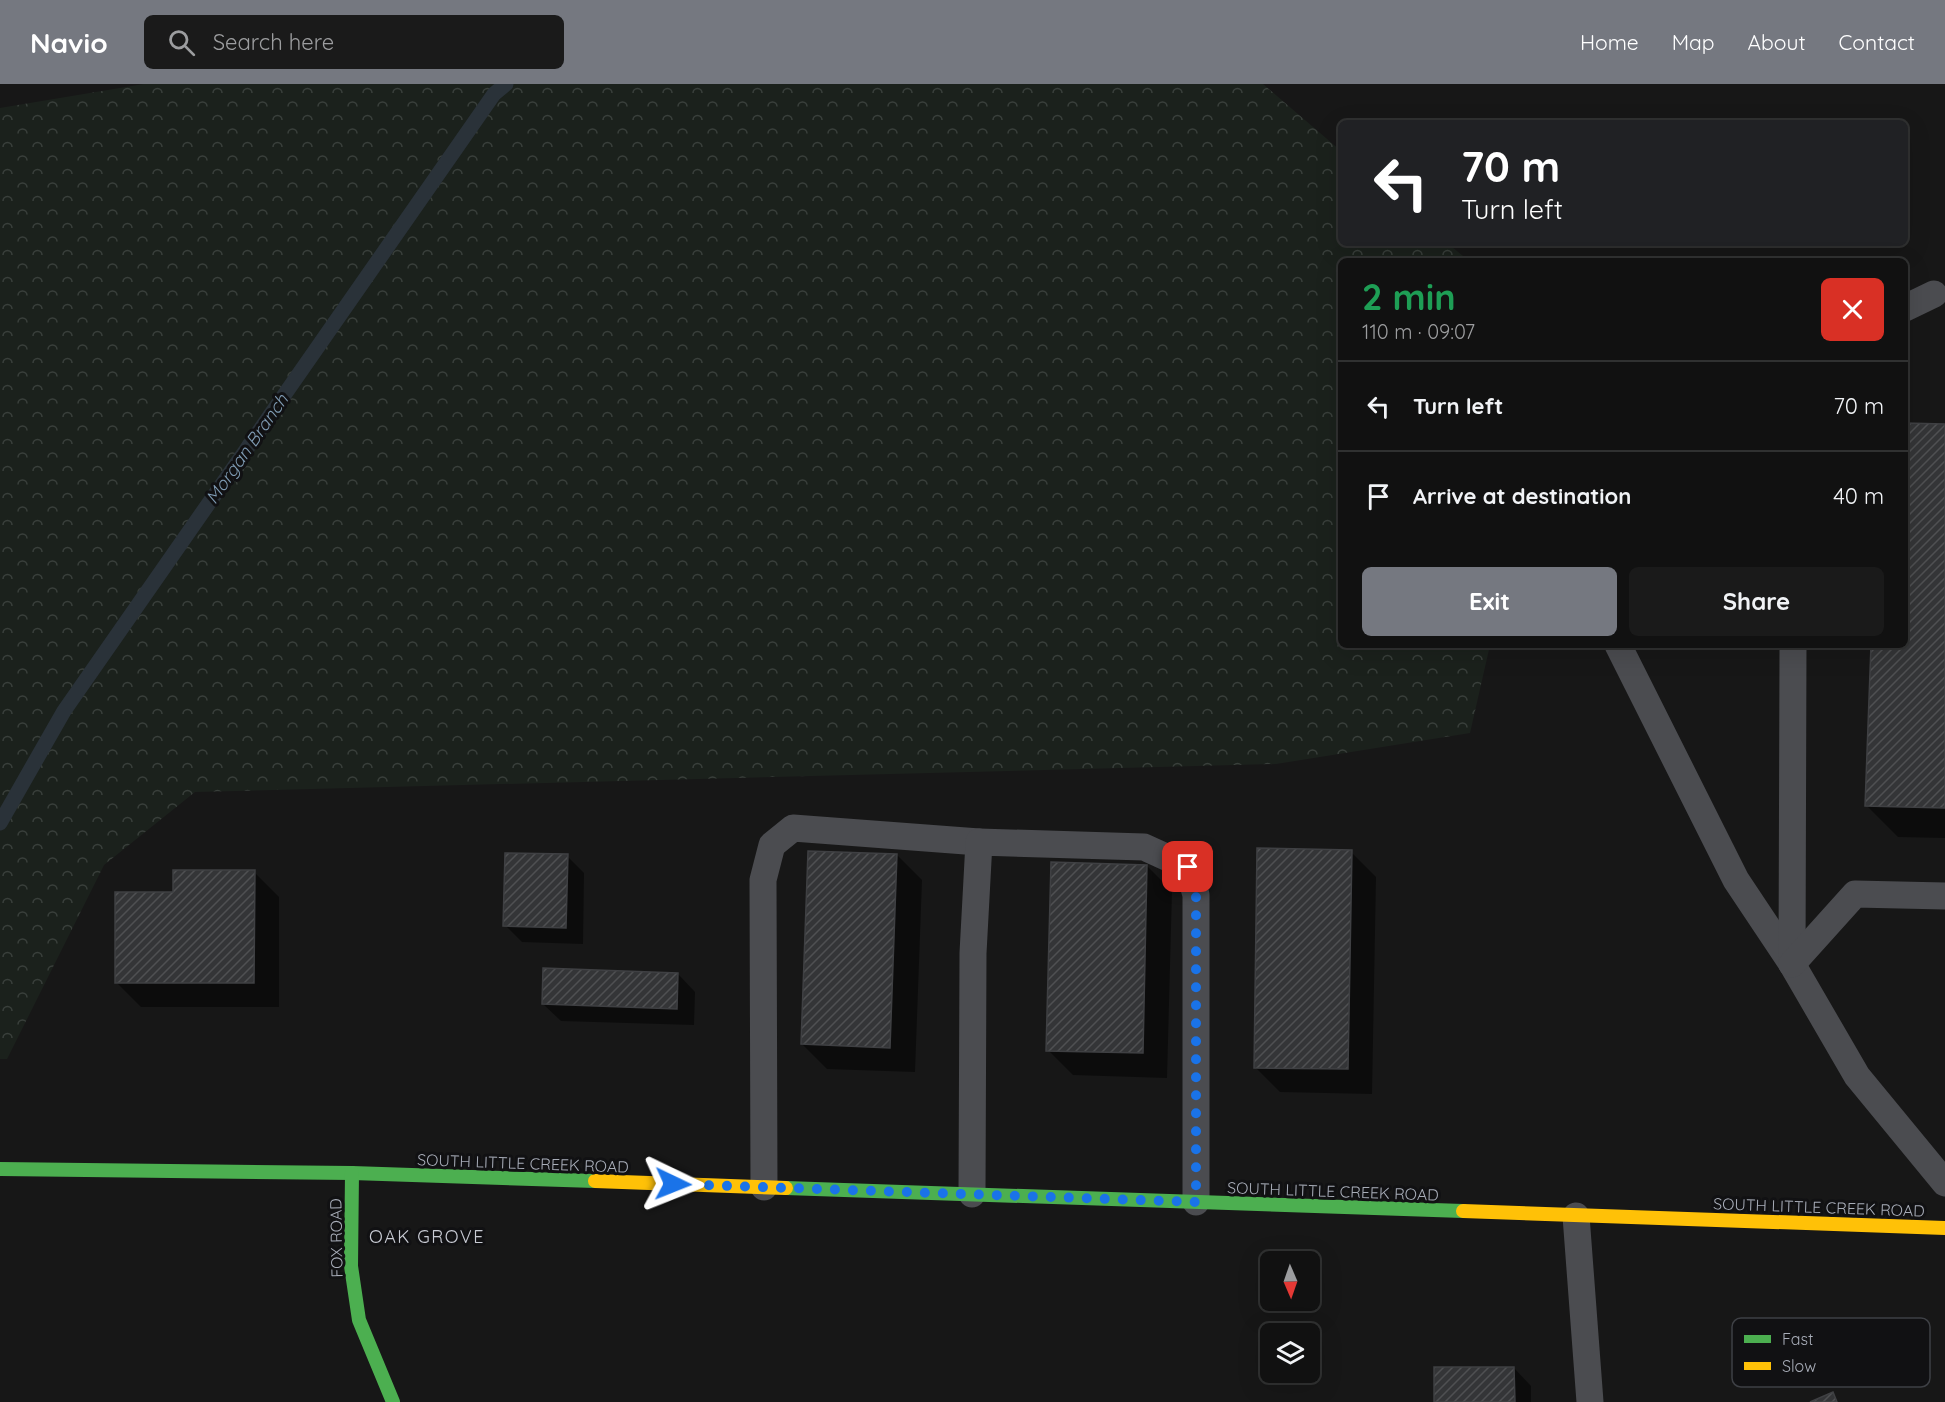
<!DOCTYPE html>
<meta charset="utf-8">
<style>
:root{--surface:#111;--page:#1a1a1a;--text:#f1f3f6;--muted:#9c9d9f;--line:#303131;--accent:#757880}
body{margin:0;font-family:Quicksand,sans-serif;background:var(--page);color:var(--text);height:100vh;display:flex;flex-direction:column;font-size:22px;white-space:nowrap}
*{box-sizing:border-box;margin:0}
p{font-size:20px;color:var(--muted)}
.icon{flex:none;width:33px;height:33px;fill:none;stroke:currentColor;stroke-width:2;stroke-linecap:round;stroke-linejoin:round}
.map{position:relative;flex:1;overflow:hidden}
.details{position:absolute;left:1338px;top:174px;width:570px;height:390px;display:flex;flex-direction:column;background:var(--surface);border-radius:9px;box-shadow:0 6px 24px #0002,0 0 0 2px var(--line)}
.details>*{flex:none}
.banner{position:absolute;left:1338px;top:36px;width:570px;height:126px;border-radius:9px;box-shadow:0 6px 24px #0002,0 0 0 2px var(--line);background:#202124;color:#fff;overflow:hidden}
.needle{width:39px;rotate:178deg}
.buttons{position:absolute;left:1260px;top:1167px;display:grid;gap:12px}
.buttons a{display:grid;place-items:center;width:60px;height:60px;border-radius:9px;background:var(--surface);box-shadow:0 6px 24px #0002,0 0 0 2px var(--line);font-size:30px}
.pin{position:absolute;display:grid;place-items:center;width:51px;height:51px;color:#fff;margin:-26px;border-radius:12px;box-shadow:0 3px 9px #0006}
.me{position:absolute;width:66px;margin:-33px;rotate:92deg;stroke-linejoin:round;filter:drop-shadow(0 0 4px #0008)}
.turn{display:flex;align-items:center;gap:21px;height:126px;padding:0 24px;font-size:27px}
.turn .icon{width:78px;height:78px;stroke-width:2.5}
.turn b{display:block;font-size:42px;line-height:51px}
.round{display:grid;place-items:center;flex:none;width:63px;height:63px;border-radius:9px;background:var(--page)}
.headline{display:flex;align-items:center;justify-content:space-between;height:102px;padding:0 24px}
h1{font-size:36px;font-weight:700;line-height:45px;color:#1e9e55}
.primary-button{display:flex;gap:12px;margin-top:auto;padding:12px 24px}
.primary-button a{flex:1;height:69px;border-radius:9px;background:var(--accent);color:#fff;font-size:24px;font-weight:700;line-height:69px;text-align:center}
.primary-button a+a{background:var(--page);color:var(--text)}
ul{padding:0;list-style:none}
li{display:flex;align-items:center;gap:18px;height:90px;padding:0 24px;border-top:2px solid var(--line)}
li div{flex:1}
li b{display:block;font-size:22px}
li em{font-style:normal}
header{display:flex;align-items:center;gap:36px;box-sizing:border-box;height:84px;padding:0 30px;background:var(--accent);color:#fff}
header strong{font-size:28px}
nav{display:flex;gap:33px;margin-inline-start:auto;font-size:21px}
.search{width:420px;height:54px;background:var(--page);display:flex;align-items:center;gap:15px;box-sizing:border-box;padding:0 21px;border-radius:9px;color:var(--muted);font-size:22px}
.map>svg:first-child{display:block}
.forest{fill:url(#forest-crowns)}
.shadow{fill:#0007}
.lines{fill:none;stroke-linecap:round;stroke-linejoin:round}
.stream{stroke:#2a3239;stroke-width:15}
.building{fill:url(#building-hatch);stroke:#3f4043;stroke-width:1.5}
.lane{stroke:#4b4c50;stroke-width:27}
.fast{stroke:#4caf50;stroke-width:14}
.slow{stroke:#ffc107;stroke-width:14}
.route{stroke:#1a73e8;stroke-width:10;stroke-dasharray:0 18}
.labels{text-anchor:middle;stroke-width:6;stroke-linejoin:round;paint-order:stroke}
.street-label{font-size:16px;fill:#a8adb8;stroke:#111113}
.water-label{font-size:18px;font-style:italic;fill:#7f9bb3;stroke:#111113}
.neighbourhood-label{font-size:18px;letter-spacing:1.5px;fill:#c9ccd4;stroke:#111113}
.key{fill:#111113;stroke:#3e4045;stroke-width:1.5}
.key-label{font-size:16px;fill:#a8adb8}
</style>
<header>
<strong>Navio</strong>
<div class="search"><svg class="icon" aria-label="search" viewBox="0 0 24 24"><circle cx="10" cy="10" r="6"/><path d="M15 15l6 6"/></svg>Search here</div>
<nav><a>Home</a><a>Map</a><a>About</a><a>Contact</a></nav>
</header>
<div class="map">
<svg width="1945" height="1318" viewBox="0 0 1945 1318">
<defs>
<pattern id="forest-crowns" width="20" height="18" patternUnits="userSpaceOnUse" patternTransform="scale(1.5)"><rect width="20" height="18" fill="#1b211c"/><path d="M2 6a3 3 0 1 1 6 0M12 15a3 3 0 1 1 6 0" fill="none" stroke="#393f3b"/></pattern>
<pattern id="building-hatch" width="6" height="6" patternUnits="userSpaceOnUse" patternTransform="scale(1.5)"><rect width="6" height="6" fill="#343537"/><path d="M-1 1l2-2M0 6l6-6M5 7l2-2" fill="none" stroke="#4f5052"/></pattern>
</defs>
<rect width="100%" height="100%" fill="#171717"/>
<polygon class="forest" points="144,0 1263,0 1341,67 1341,159 1447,159 1463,172 1463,177 1341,177 1341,561 1490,561 1470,649 1276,680 195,708 104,781 7,975 0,975 0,24"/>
<g class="shadow">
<polygon points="1905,340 1945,342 1945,754 1898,753 1866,721 1872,561 1905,561"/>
<polygon points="1351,768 1376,793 1372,1010 1280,1008 1255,983"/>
<polygon points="897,771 922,796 915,988 827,985 802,960"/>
<polygon points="567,772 584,789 583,860 522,858 505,841"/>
<polygon points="1147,782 1172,807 1167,994 1073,991 1048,966"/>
<polygon points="254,788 279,813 279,923 141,923 116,898 174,810"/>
<polygon points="678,890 695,908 694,941 561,937 543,920"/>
<polygon points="1514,1284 1531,1302 1531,1318 1436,1318"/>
</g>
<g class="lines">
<polyline class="stream" points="0,739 64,627 494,10 506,0"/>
</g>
<g class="building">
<polygon points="1905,339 1945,340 1945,724 1865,722 1871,561 1905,561"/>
<polygon points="1257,764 1352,766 1348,985 1254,984"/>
<polygon points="808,767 897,770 890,964 801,960"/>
<polygon points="505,769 568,770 566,844 503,842"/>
<polygon points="1051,778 1147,781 1143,969 1046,967"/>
<polygon points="173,786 255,786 254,899 115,899 115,808 173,808"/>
<polygon points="543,884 678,889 677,925 542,920"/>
<polygon points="1434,1283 1514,1283 1515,1318 1434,1318"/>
<polygon points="1833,1308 1837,1318 1810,1318"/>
</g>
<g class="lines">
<g class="lane">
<polyline points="1905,224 1934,210"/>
<polyline points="1618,561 1736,796 1792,880 1857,992 1945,1099"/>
<polyline points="1792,880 1793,561"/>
<polyline points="1792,880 1855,810 1945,812"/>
<polyline points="764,1103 763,796 772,761 793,744 979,758"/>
<polyline points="972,1110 973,869 979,758 1144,763 1188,783 1196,811 1196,1118"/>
<polyline points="1576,1132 1590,1318"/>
</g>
<g class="fast">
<polyline points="0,1085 352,1089 595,1097"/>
<polyline points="352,1089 351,1182 359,1236 393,1318"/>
<polyline points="786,1104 1463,1127"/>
</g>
<g class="slow">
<polyline points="595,1097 786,1104"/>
<polyline points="1463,1127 1945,1144"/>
</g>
</g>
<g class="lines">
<polyline class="route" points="673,1100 1196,1118 1196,811 1188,783"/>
</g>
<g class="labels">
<g class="street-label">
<text transform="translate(523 1079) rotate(2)" y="6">SOUTH LITTLE CREEK ROAD</text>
<text transform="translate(1333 1107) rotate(2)" y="6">SOUTH LITTLE CREEK ROAD</text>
<text transform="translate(1819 1123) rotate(2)" y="6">SOUTH LITTLE CREEK ROAD</text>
<text transform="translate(336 1154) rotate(-91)" y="6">FOX ROAD</text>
</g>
<g class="water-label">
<text transform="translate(247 365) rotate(-55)" y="6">Morgan Branch</text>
</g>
<g class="neighbourhood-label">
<text x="427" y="1159">OAK GROVE</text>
</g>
</g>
<rect x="1732" y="1234" width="198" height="69" rx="9" class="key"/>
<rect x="1744" y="1251" width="27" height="8" fill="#4caf50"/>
<rect x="1744" y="1278" width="27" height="8" fill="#ffc107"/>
<g class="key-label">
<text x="1782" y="1261">Fast</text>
<text x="1782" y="1288">Slow</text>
</g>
</svg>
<div class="buttons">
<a><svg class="needle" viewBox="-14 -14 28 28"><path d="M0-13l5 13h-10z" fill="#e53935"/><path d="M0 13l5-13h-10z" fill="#9c9d9f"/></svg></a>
<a><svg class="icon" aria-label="layers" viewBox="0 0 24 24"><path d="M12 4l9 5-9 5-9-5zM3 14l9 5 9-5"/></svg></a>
</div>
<div class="pin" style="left:1188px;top:783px;background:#d93025"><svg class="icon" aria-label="arrive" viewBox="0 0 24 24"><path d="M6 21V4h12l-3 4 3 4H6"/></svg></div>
<svg class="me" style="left:673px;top:1100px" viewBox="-20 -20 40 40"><path d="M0-17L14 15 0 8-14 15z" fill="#1a73e8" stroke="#fff" stroke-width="4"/></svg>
<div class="banner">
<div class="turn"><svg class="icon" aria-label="left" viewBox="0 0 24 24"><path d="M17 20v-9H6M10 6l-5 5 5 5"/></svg><div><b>70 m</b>Turn left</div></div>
</div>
<section class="details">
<div class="headline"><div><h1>2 min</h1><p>110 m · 09:07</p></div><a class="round" style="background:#d93025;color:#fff"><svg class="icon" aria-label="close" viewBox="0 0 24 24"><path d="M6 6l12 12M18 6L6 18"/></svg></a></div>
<ul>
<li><svg class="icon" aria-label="left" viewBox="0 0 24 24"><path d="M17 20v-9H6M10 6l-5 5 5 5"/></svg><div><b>Turn left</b></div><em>70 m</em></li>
<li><svg class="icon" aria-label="arrive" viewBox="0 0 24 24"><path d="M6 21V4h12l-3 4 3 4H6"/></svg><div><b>Arrive at destination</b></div><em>40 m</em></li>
</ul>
<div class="primary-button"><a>Exit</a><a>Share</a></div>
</section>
</div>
